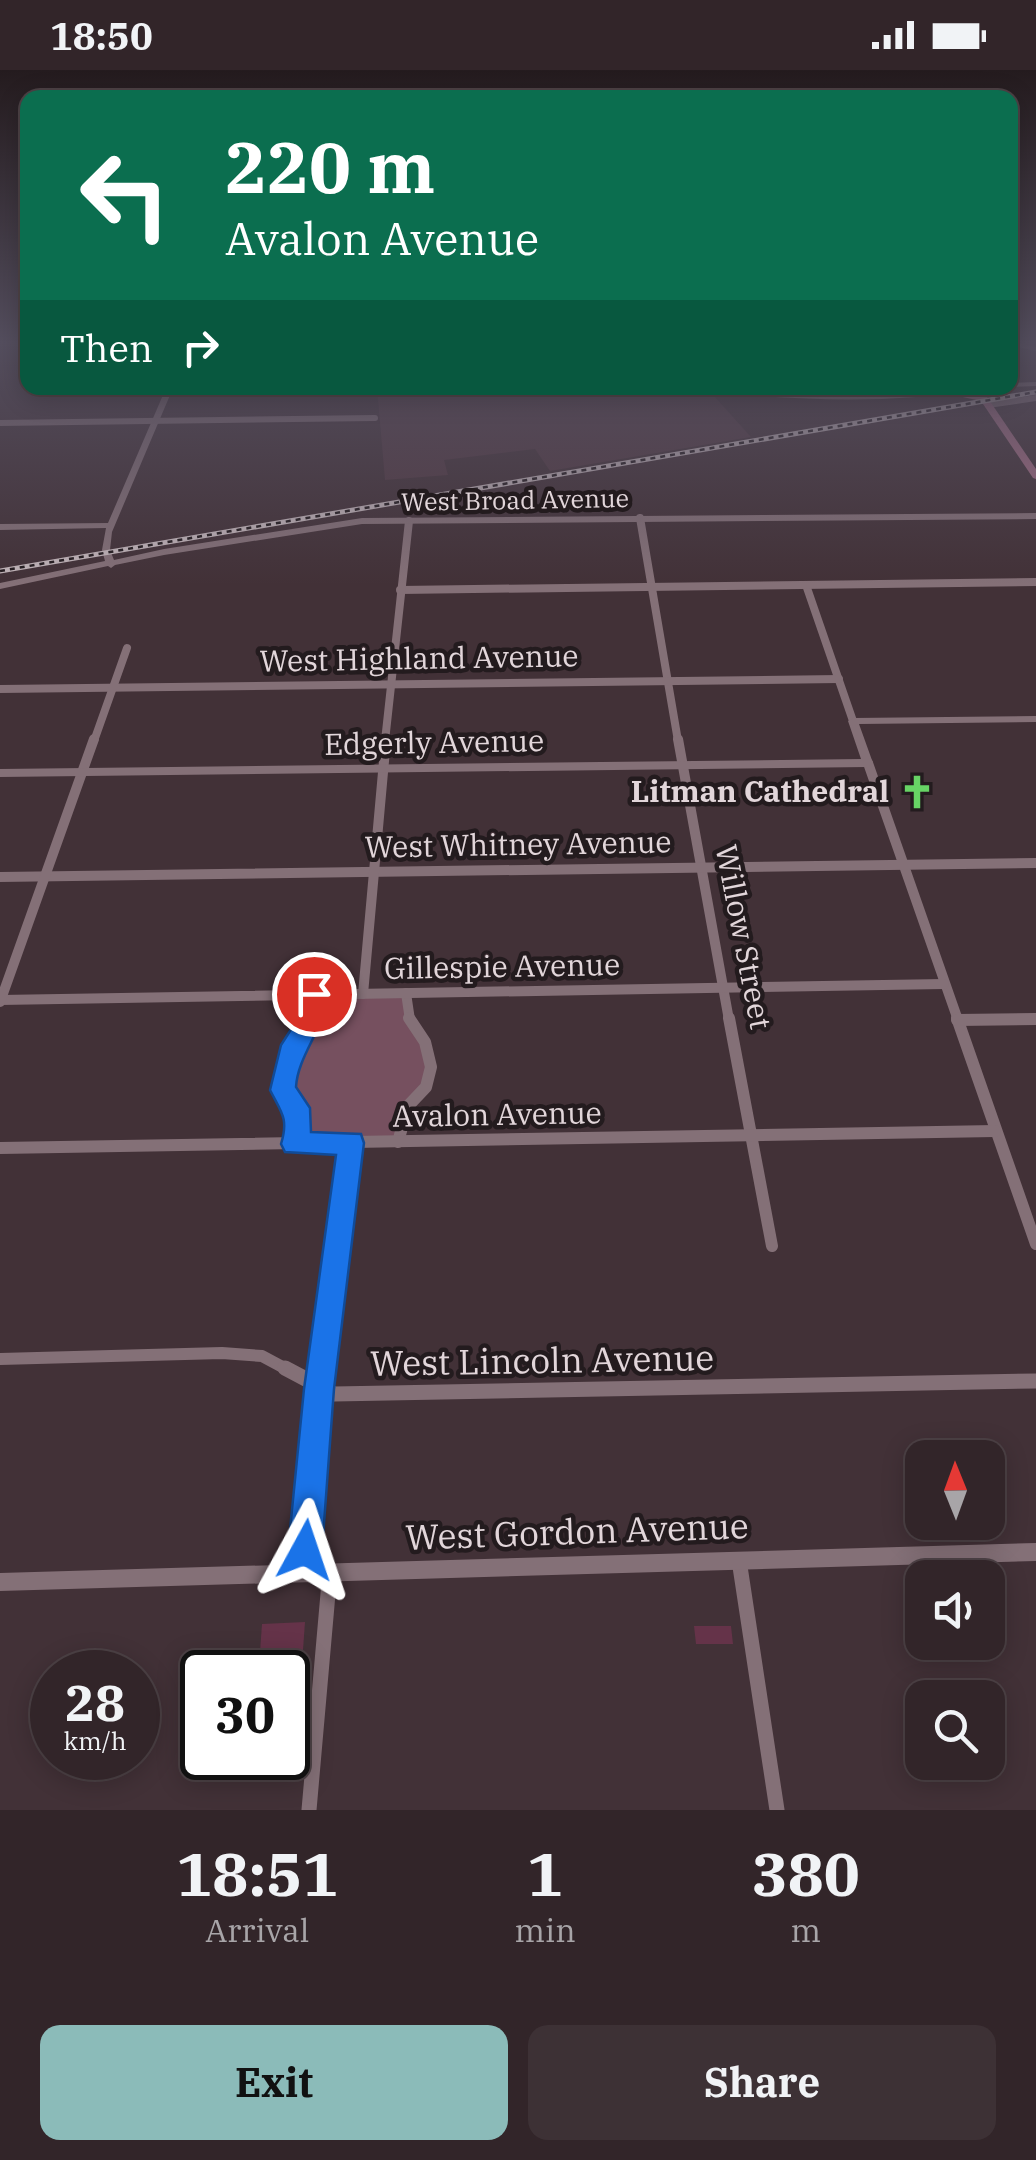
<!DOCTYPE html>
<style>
:root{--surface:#322529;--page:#3d3135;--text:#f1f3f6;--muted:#a8a5a8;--line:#4d4246;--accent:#8bbbb9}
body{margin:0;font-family:"IBM Plex Serif",serif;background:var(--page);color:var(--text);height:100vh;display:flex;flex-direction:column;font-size:38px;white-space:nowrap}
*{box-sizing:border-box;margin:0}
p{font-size:32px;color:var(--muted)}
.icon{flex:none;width:55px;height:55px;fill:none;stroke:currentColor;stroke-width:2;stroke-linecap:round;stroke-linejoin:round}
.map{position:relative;height:1740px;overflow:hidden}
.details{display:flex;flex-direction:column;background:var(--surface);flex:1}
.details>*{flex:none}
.guide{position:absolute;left:20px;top:20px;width:998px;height:305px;border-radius:20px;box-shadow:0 5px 25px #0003,0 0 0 2px var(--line);background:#0b6e4f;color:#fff;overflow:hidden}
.needle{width:65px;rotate:359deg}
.tools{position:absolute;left:905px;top:1370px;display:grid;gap:20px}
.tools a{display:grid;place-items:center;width:100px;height:100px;border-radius:20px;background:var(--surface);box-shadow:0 5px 25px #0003,0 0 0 2px var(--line);font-size:50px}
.speed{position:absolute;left:30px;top:1580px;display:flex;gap:20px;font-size:50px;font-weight:700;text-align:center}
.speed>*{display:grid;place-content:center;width:130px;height:130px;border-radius:50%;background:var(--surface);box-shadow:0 5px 25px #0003,0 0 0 2px var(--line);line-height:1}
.speed small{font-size:25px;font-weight:400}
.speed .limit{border:5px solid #111;border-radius:15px;background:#fff;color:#111}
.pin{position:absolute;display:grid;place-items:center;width:85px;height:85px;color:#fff;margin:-42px;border:5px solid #fff;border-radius:50%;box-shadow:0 2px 10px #0007}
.me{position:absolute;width:110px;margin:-55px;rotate:5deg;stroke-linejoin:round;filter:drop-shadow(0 0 8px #0008)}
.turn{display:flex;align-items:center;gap:35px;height:210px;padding:0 40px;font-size:45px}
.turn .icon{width:130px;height:130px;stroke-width:2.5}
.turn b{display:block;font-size:70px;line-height:85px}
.then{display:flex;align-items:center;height:95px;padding:0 40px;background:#0003;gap:20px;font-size:38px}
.eta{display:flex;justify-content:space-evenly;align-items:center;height:170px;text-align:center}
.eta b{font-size:60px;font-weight:700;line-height:70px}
.cta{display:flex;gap:20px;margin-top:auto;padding:20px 40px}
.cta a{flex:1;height:115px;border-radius:20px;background:var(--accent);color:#111;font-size:40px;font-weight:700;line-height:115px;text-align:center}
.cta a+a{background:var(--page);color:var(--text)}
.status{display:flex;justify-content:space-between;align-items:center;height:70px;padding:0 50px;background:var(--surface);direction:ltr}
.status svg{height:28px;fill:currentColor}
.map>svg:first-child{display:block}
.built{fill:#513942}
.green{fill:#76505f}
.building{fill:#653349}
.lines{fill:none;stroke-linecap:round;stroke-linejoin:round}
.minor-far4{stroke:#847077;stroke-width:6}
.minor-far3{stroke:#847077;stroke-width:8}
.minor-far2{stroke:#847077;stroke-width:10}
.minor-far1{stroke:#847077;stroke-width:12}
.minor{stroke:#847077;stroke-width:15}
.tertiary{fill:#847077;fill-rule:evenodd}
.secondary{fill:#847077;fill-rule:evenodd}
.primary{fill:#a66e85;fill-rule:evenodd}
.rail-casing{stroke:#c2b5b9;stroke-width:5}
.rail{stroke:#231b1e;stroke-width:2.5;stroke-dasharray:5;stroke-linecap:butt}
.route{fill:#1a73e8;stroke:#114b97;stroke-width:2.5}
.labels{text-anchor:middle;stroke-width:9;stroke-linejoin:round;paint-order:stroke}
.far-street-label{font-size:25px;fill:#e2d6da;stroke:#231b1e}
.street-label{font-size:30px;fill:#e2d6da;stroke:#231b1e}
.poi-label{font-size:30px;font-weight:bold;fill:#e2d6da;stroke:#231b1e;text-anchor:end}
.near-street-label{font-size:35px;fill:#e2d6da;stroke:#231b1e}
</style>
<div class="status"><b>18:50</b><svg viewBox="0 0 49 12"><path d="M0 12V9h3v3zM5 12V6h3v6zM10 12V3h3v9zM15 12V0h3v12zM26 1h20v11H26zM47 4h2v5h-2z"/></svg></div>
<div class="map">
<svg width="1036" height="1740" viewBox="0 0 1036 1740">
<rect width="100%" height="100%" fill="#423137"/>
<polygon class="built" points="377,318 626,318 714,326 751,367 550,401 535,379 444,390 448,405 385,410"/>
<path class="green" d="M 405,924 L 424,973 L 429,998 L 397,1070 L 297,1072 C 302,1052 301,1040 287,1024 L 289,987 L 315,926 Z"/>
<g class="building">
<polygon points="305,1552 303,1580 260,1582 262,1554"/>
<polygon points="694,1556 731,1556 733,1574 696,1574"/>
</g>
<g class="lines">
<g class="minor-far4">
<polyline points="988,335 1036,328"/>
<polyline points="0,353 375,348"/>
</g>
<g class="minor-far3">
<polyline points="640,448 678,671"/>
<polyline points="806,515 853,651"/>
<polyline points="400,520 1036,512"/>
<polyline points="0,619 839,609"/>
<polyline points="94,671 127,578"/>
<polyline points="385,671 409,451"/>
</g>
<g class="minor-far2">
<polyline points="678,669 729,950"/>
<polyline points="868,693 958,950"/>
<polyline points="0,807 1036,793"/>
<polyline points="406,923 410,950"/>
<polyline points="363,924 386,669"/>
<polyline points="0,930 944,914"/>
<polyline points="0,932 94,669"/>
<polyline points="309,950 314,924"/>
<polyline points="957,950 1036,949"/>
</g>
<g class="minor-far1">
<polyline points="729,948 772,1176"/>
<polyline points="957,948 1036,1174"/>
<polyline points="957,950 1036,949"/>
<polyline points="398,1072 408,1036 426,1017 431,997 425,972 409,948"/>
<path d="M 294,1074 C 301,1050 291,1043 284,1021 C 276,996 299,968 310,948"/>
<polyline points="0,1078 995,1061"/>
<polyline points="0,1289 222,1283 262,1286 290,1301"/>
<polyline points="321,1301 351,1073"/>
</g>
<g class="minor">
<polyline points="285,1298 334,1324 1036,1311"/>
<polyline points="739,1490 777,1740"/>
<polyline points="303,1501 322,1298"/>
<polyline points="309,1740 330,1501"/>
</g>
<g class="tertiary">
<polygon points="166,318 173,318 112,462 110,480 114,490 164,479 362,448 1036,443 1036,449 362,454 164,485 115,495 111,498 108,496 0,519 0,513 105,491 102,480 106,458 0,460 0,454 108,453"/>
<polygon points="1036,646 1036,652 859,654 873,693 868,697 0,707 0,699 861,689 848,651 853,648"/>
<polygon points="1036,1473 1036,1491 0,1521 0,1503"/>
</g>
<g class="secondary">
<polygon points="1010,271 1036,277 1036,281 1010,275"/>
<polygon points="1036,312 1036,316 1010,317 1010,313"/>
<path d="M 681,318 L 865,325 L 977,318 C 959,325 936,325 916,327 C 839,333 762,327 685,320 Z"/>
</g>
<polygon class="primary" points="973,318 981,318 1036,399 1036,409 1033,408 981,331 940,322 944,319 978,325"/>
<g class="rail-casing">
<polyline id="rail" points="0,501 1036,322"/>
</g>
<use href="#rail" class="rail"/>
</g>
<linearGradient id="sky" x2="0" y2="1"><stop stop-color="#241b1e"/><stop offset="0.53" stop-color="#544e5e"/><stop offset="1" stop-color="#544e5e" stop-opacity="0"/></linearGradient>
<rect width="1036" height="515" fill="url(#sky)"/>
<path class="route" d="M 314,915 L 322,917 C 336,947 298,980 296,1017 L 310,1038 L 311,1062 L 361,1064 L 364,1073 L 334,1319 L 322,1480 L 317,1492 L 305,1497 L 293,1492 L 288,1480 L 304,1319 L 336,1085 L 285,1082 L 281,1074 C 289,1048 281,1042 270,1020 L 281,975 L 301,944 L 306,917 Z"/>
<defs>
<g id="church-bare" transform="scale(2.7)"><path d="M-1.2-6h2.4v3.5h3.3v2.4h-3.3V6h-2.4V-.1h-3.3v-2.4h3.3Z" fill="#67d465" stroke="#231b1e" stroke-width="2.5" paint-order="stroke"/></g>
</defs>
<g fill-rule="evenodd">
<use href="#church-bare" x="917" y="722"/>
</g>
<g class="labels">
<g class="far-street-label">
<text transform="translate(515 430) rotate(-1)" y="9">West Broad Avenue</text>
</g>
<g class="street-label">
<text transform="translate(419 589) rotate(-1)" y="10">West Highland Avenue</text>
<text transform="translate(434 673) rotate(-1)" y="10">Edgerly Avenue</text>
<text transform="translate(518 775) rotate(-1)" y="10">West Whitney Avenue</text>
<text transform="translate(743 867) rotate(79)" y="10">Willow Street</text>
<text transform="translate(502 897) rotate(-1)" y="10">Gillespie Avenue</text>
<text transform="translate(497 1045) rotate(-1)" y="10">Avalon Avenue</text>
</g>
<g class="poi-label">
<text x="889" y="732">Litman Cathedral</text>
</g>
<g class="near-street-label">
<text transform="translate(542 1291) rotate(-1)" y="12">West Lincoln Avenue</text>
<text transform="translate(577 1462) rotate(-2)" y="12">West Gordon Avenue</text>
</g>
</g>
</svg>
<div class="tools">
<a><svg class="needle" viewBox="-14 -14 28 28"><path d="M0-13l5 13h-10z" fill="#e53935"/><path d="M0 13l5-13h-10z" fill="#a8a5a8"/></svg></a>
<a><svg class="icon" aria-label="sound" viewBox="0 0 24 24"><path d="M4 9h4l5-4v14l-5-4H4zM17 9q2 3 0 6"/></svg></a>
<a><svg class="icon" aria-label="search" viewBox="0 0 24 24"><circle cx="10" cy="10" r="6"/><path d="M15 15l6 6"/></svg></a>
</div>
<div class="speed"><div>28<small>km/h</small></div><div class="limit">30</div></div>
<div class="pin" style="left:314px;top:924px;background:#d93025"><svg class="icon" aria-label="arrive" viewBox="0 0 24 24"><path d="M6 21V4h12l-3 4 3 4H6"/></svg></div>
<svg class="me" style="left:305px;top:1480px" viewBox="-20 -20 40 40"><path d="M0-17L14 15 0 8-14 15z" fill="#1a73e8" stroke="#fff" stroke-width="4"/></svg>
<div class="guide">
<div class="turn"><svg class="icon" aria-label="left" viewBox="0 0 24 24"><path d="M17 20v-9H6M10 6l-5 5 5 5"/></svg><div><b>220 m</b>Avalon Avenue</div></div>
<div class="then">Then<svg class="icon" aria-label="right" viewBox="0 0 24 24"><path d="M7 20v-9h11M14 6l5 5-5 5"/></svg></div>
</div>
</div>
<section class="details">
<div class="eta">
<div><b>18:51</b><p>Arrival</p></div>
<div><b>1</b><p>min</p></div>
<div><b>380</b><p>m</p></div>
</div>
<div class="cta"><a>Exit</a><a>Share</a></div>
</section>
